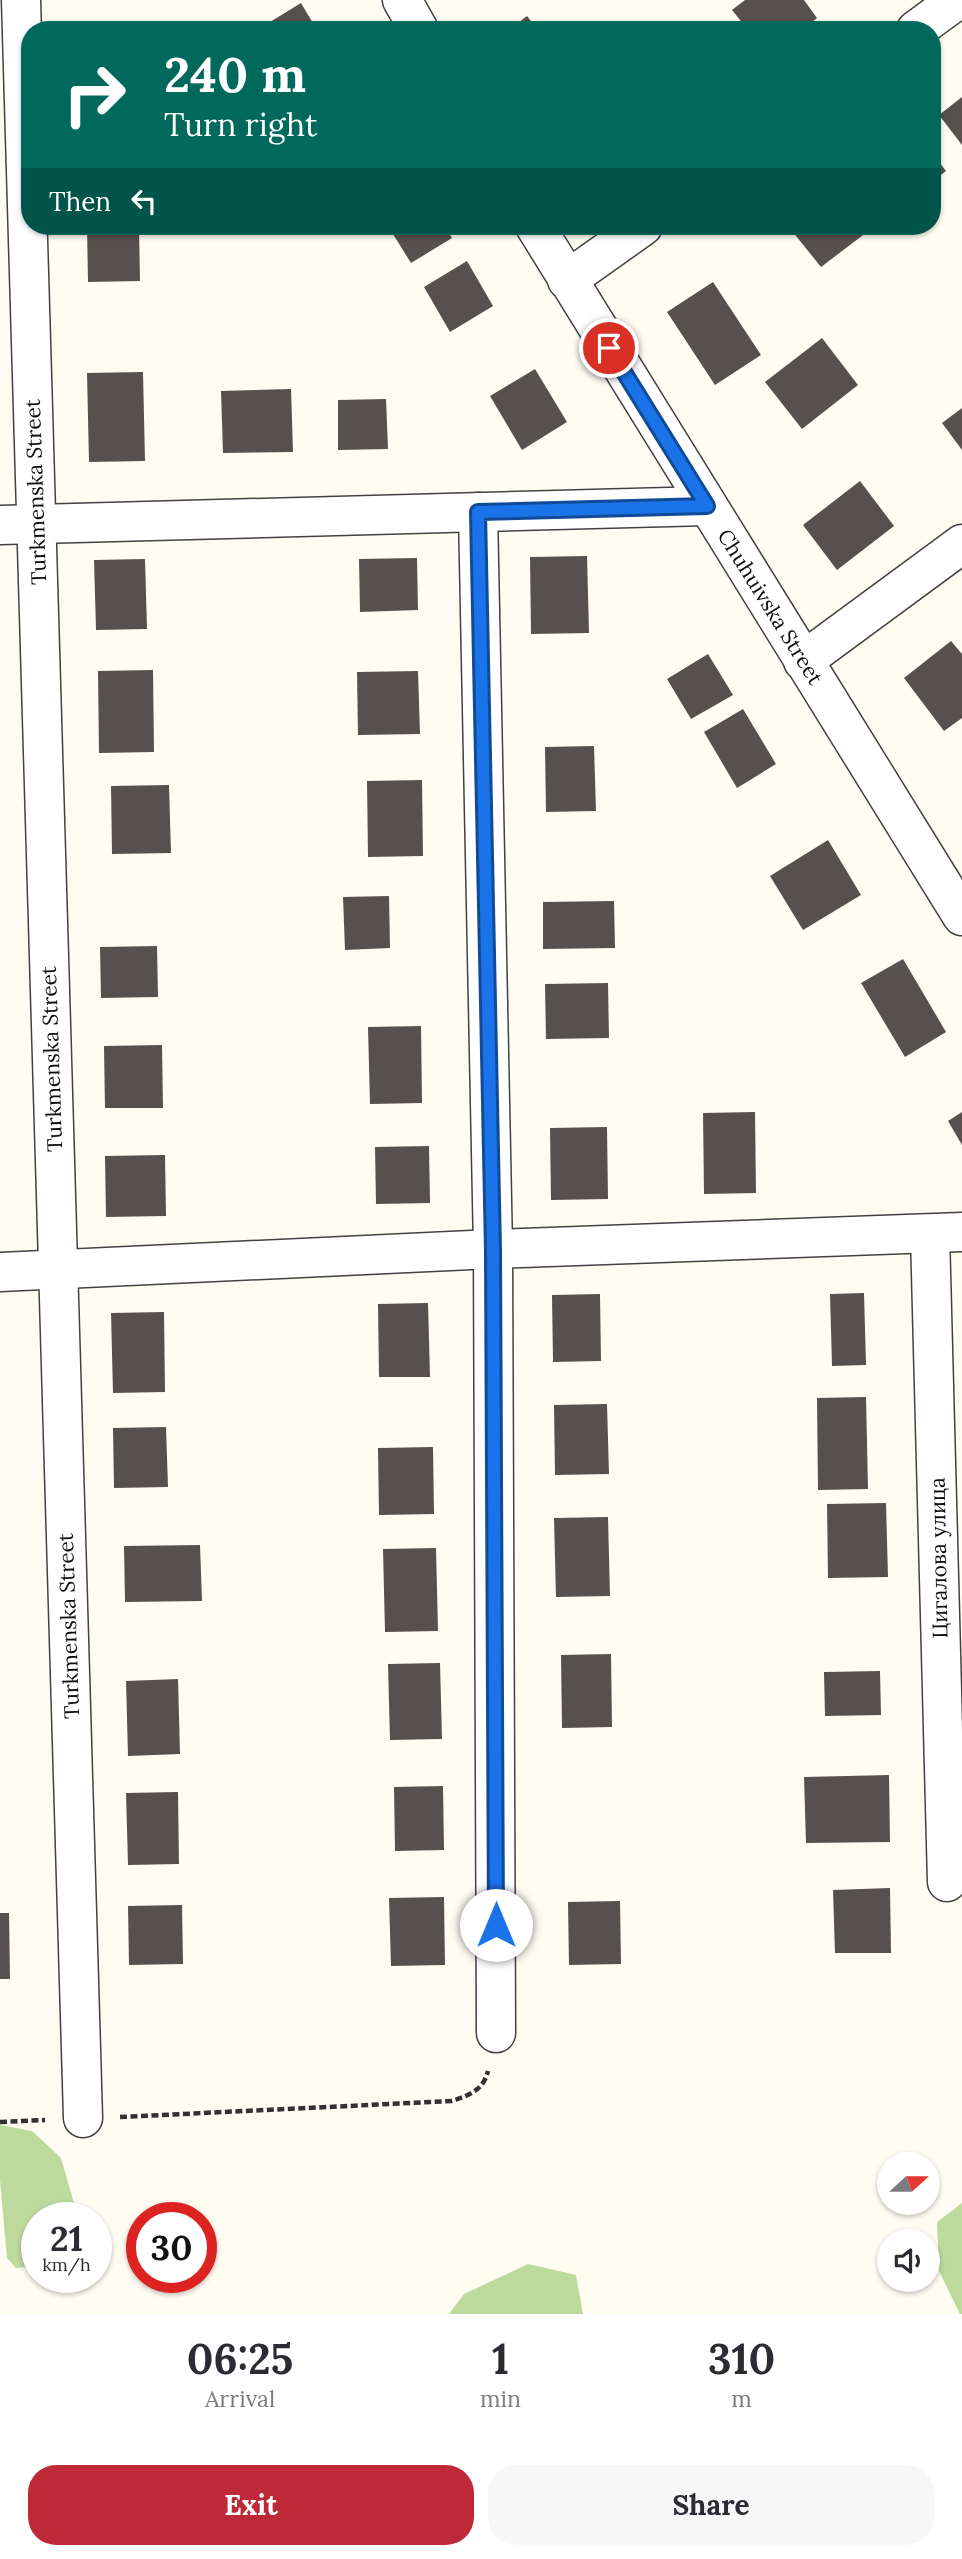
<!DOCTYPE html>
<meta charset="utf-8">
<style>
:root{--surface:#fff;--page:#f7f7f7;--text:#2b2b33;--muted:#7c7c81;--accent:#be2938}
body{margin:0;font-family:Lora,serif;background:var(--page);color:var(--text);height:100vh;display:flex;flex-direction:column;font-size:26px;white-space:nowrap}
*{box-sizing:border-box;margin:0}
p{font-size:23px;color:var(--muted)}
.icon{flex:none;width:38px;height:38px;fill:none;stroke:currentColor;stroke-width:2;stroke-linecap:round;stroke-linejoin:round}
.map{position:relative;height:2314px;overflow:hidden}
.details{display:flex;flex-direction:column;background:var(--surface);flex:1}
.details>*{flex:none}
.hud{position:absolute;left:21px;top:21px;width:920px;height:214px;border-radius:28px;box-shadow:0 2px 5px #0004;background:#00695c;color:#fff;overflow:hidden}
.needle{width:46px;rotate:69deg}
.controls{position:absolute;left:877px;top:2152px;display:grid;gap:14px}
.controls a{display:grid;place-items:center;width:63px;height:63px;border-radius:50%;background:var(--surface);box-shadow:0 2px 5px #0004;font-size:35px}
.speed{position:absolute;left:21px;top:2202px;display:flex;gap:14px;font-size:35px;font-weight:700;text-align:center}
.speed>*{display:grid;place-content:center;width:91px;height:91px;border-radius:50%;background:var(--surface);box-shadow:0 2px 5px #0004;line-height:1}
.speed small{font-size:18px;font-weight:400}
.speed .limit{border:10px solid #d22;background:#fff;color:#111}
.pin{position:absolute;display:grid;place-items:center;width:60px;height:60px;color:#fff;margin:-30px;border:4px solid #fff;border-radius:50%;box-shadow:0 2px 7px #0007}
.me{position:absolute;width:77px;margin:-38px;rotate:0deg;stroke-linejoin:round;filter:drop-shadow(0 0 5px #0008)}
.turn{display:flex;align-items:center;gap:24px;height:147px;padding:0 28px;font-size:32px}
.turn .icon{width:91px;height:91px;stroke-width:2.5}
.turn b{display:block;font-size:49px;line-height:60px}
.then{display:flex;align-items:center;height:66px;padding:0 28px;background:#0003;gap:14px;font-size:26px}
.eta{display:flex;justify-content:space-evenly;align-items:center;height:119px;text-align:center}
.eta b{font-size:42px;font-weight:800;line-height:49px}
.primary-button{display:flex;gap:14px;margin-top:auto;padding:14px 28px}
.primary-button a{flex:1;height:80px;border-radius:28px;background:var(--accent);color:#fff;font-size:28px;font-weight:800;line-height:80px;text-align:center}
.primary-button a+a{background:var(--page);color:var(--text)}
.map>svg:first-child{display:block}
.forest{fill:#bbda9b}
.building{fill:#58504c}
.lines{fill:none;stroke-linecap:round;stroke-linejoin:round}
.minor-casing{stroke:#424242;stroke-width:41}
.path{stroke:#313131;stroke-width:4.5;stroke-dasharray:7 3.5;stroke-linecap:butt}
.minor{stroke:#fff;stroke-width:38}
.route-casing{stroke:#114b97;stroke-width:18}
.route{stroke:#1a73e8;stroke-width:12}
.labels{text-anchor:middle;stroke-width:7;stroke-linejoin:round;paint-order:stroke}
.street-label{font-size:21px;fill:#0f0f0f;stroke:#fff}
</style>
<div class="map">
<svg width="962" height="2314" viewBox="0 0 962 2314">
<rect width="100%" height="100%" fill="#fffcf2"/>
<g class="forest">
<polygon points="0,2125 32,2131 61,2158 78,2217 37,2217 37,2266 16,2268 7,2258 0,2180"/>
<polygon points="962,2203 962,2314 960,2314 939,2271 937,2222"/>
<polygon points="528,2264 576,2275 583,2314 449,2314 464,2294"/>
</g>
<g class="building">
<polygon points="745,0 804,0 817,18 802,30 748,30 732,10"/>
<polygon points="301,3 317,30 257,30"/>
<polygon points="527,16 538,30 509,30"/>
<polygon points="717,23 722,30 708,30"/>
<polygon points="962,97 962,145 939,115"/>
<polygon points="933,154 946,171 933,181"/>
<polygon points="87,226 139,226 140,281 88,282"/>
<polygon points="388,226 445,226 452,238 411,263"/>
<polygon points="788,226 875,226 821,267"/>
<polygon points="467,261 493,306 450,332 424,287"/>
<polygon points="713,282 761,355 715,385 667,312"/>
<polygon points="822,338 858,385 802,429 765,382"/>
<polygon points="535,369 567,422 522,450 490,396"/>
<polygon points="143,372 145,461 89,462 87,373"/>
<polygon points="291,389 293,452 223,453 221,391"/>
<polygon points="386,399 388,449 338,450 338,400"/>
<polygon points="962,408 962,450 942,423"/>
<polygon points="860,481 894,526 837,570 803,525"/>
<polygon points="587,556 589,633 531,634 530,557"/>
<polygon points="417,558 418,610 360,612 359,559"/>
<polygon points="145,559 147,629 96,630 94,560"/>
<polygon points="951,641 962,654 962,718 944,731 904,678"/>
<polygon points="708,654 733,695 691,719 667,679"/>
<polygon points="153,670 154,752 99,753 98,671"/>
<polygon points="418,671 420,734 358,735 357,672"/>
<polygon points="743,709 776,764 737,788 704,732"/>
<polygon points="594,746 596,811 546,812 545,747"/>
<polygon points="422,780 423,856 368,857 367,781"/>
<polygon points="169,785 171,853 112,854 111,786"/>
<polygon points="828,840 861,895 803,930 770,876"/>
<polygon points="389,896 390,948 345,950 343,897"/>
<polygon points="614,901 615,948 543,949 543,902"/>
<polygon points="157,946 158,997 101,998 100,947"/>
<polygon points="903,959 946,1032 905,1057 861,983"/>
<polygon points="608,983 609,1038 546,1039 545,984"/>
<polygon points="421,1026 422,1103 370,1104 368,1027"/>
<polygon points="162,1045 163,1108 105,1108 104,1046"/>
<polygon points="755,1112 756,1193 704,1194 703,1113"/>
<polygon points="962,1112 962,1145 948,1121"/>
<polygon points="607,1127 608,1199 551,1200 550,1128"/>
<polygon points="429,1146 430,1203 376,1204 375,1147"/>
<polygon points="165,1155 166,1216 106,1217 105,1156"/>
<polygon points="864,1293 866,1365 832,1366 830,1294"/>
<polygon points="600,1294 601,1361 553,1362 552,1295"/>
<polygon points="428,1303 430,1377 379,1377 378,1304"/>
<polygon points="164,1312 165,1392 113,1393 111,1313"/>
<polygon points="866,1397 868,1489 818,1490 817,1398"/>
<polygon points="607,1404 609,1474 555,1475 554,1405"/>
<polygon points="166,1427 168,1487 114,1488 113,1428"/>
<polygon points="433,1447 434,1514 379,1515 378,1448"/>
<polygon points="886,1503 888,1577 828,1578 827,1504"/>
<polygon points="608,1517 610,1596 556,1597 554,1518"/>
<polygon points="200,1545 202,1601 125,1602 124,1546"/>
<polygon points="436,1548 438,1631 385,1632 383,1549"/>
<polygon points="611,1654 612,1727 562,1728 561,1655"/>
<polygon points="440,1663 442,1739 390,1740 388,1664"/>
<polygon points="880,1671 881,1715 825,1716 824,1672"/>
<polygon points="178,1679 180,1754 128,1756 126,1681"/>
<polygon points="889,1775 890,1842 806,1843 804,1777"/>
<polygon points="443,1786 444,1850 395,1851 394,1787"/>
<polygon points="178,1792 179,1864 128,1865 126,1793"/>
<polygon points="890,1888 891,1953 835,1953 833,1890"/>
<polygon points="444,1897 445,1965 391,1966 389,1898"/>
<polygon points="620,1901 621,1964 569,1965 568,1902"/>
<polygon points="182,1905 183,1964 129,1965 128,1906"/>
<polygon points="0,1913 9,1913 10,1979 0,1979"/>
</g>
<g class="lines">
<g class="minor-casing">
<g id="minor">
<polyline points="21,0 83,2118"/>
<polyline points="402,0 419,30"/>
<polyline points="916,30 957,0"/>
<polyline points="535,226 962,916"/>
<polyline points="567,280 643,226"/>
<polyline points="478,512 493,1249 496,2033"/>
<polyline points="0,525 707,506"/>
<polyline points="803,661 962,544"/>
<polyline points="930,1234 947,1882"/>
<polyline points="0,1272 493,1249 962,1232"/>
</g>
</g>
<g class="path">
<path d="M 120,2117 L 452,2101 C 469,2095 483,2091 488,2071"/>
<polyline points="0,2122 45,2120"/>
</g>
<use href="#minor" class="minor"/>
</g>
<g class="lines">
<g class="route-casing">
<polyline id="route" points="496,1925 493,1250 478,512 707,506 609,348"/>
</g>
<use href="#route" class="route"/>
</g>
<g class="labels">
<g class="street-label">
<text transform="translate(36 492) rotate(-92)" y="7">Turkmenska Street</text>
<text transform="translate(770 607) rotate(58)" y="7">Chuhuivska Street</text>
<text transform="translate(52 1059) rotate(-92)" y="7">Turkmenska Street</text>
<text transform="translate(939 1558) rotate(-91)" y="7">Цигалова улица</text>
<text transform="translate(69 1626) rotate(-92)" y="7">Turkmenska Street</text>
</g>
</g>
</svg>
<div class="controls">
<a><svg class="needle" viewBox="-14 -14 28 28"><path d="M0-13l5 13h-10z" fill="#e53935"/><path d="M0 13l5-13h-10z" fill="#7c7c81"/></svg></a>
<a><svg class="icon" aria-label="sound" viewBox="0 0 24 24"><path d="M4 9h4l5-4v14l-5-4H4zM17 9q2 3 0 6"/></svg></a>
</div>
<div class="speed"><div>21<small>km/h</small></div><div class="limit">30</div></div>
<div class="pin" style="left:609px;top:348px;background:#d93025"><svg class="icon" aria-label="arrive" viewBox="0 0 24 24"><path d="M6 21V4h12l-3 4 3 4H6"/></svg></div>
<svg class="me" style="left:496px;top:1925px" viewBox="-20 -20 40 40"><circle r="19" fill="#fff"/><path d="M0-13L10 11 0 6-10 11z" fill="#1a73e8"/></svg>
<div class="hud">
<div class="turn"><svg class="icon" aria-label="right" viewBox="0 0 24 24"><path d="M7 20v-9h11M14 6l5 5-5 5"/></svg><div><b>240 m</b>Turn right</div></div>
<div class="then">Then<svg class="icon" aria-label="left" viewBox="0 0 24 24"><path d="M17 20v-9H6M10 6l-5 5 5 5"/></svg></div>
</div>
</div>
<section class="details">
<div class="eta">
<div><b>06:25</b><p>Arrival</p></div>
<div><b>1</b><p>min</p></div>
<div><b>310</b><p>m</p></div>
</div>
<div class="primary-button"><a>Exit</a><a>Share</a></div>
</section>
